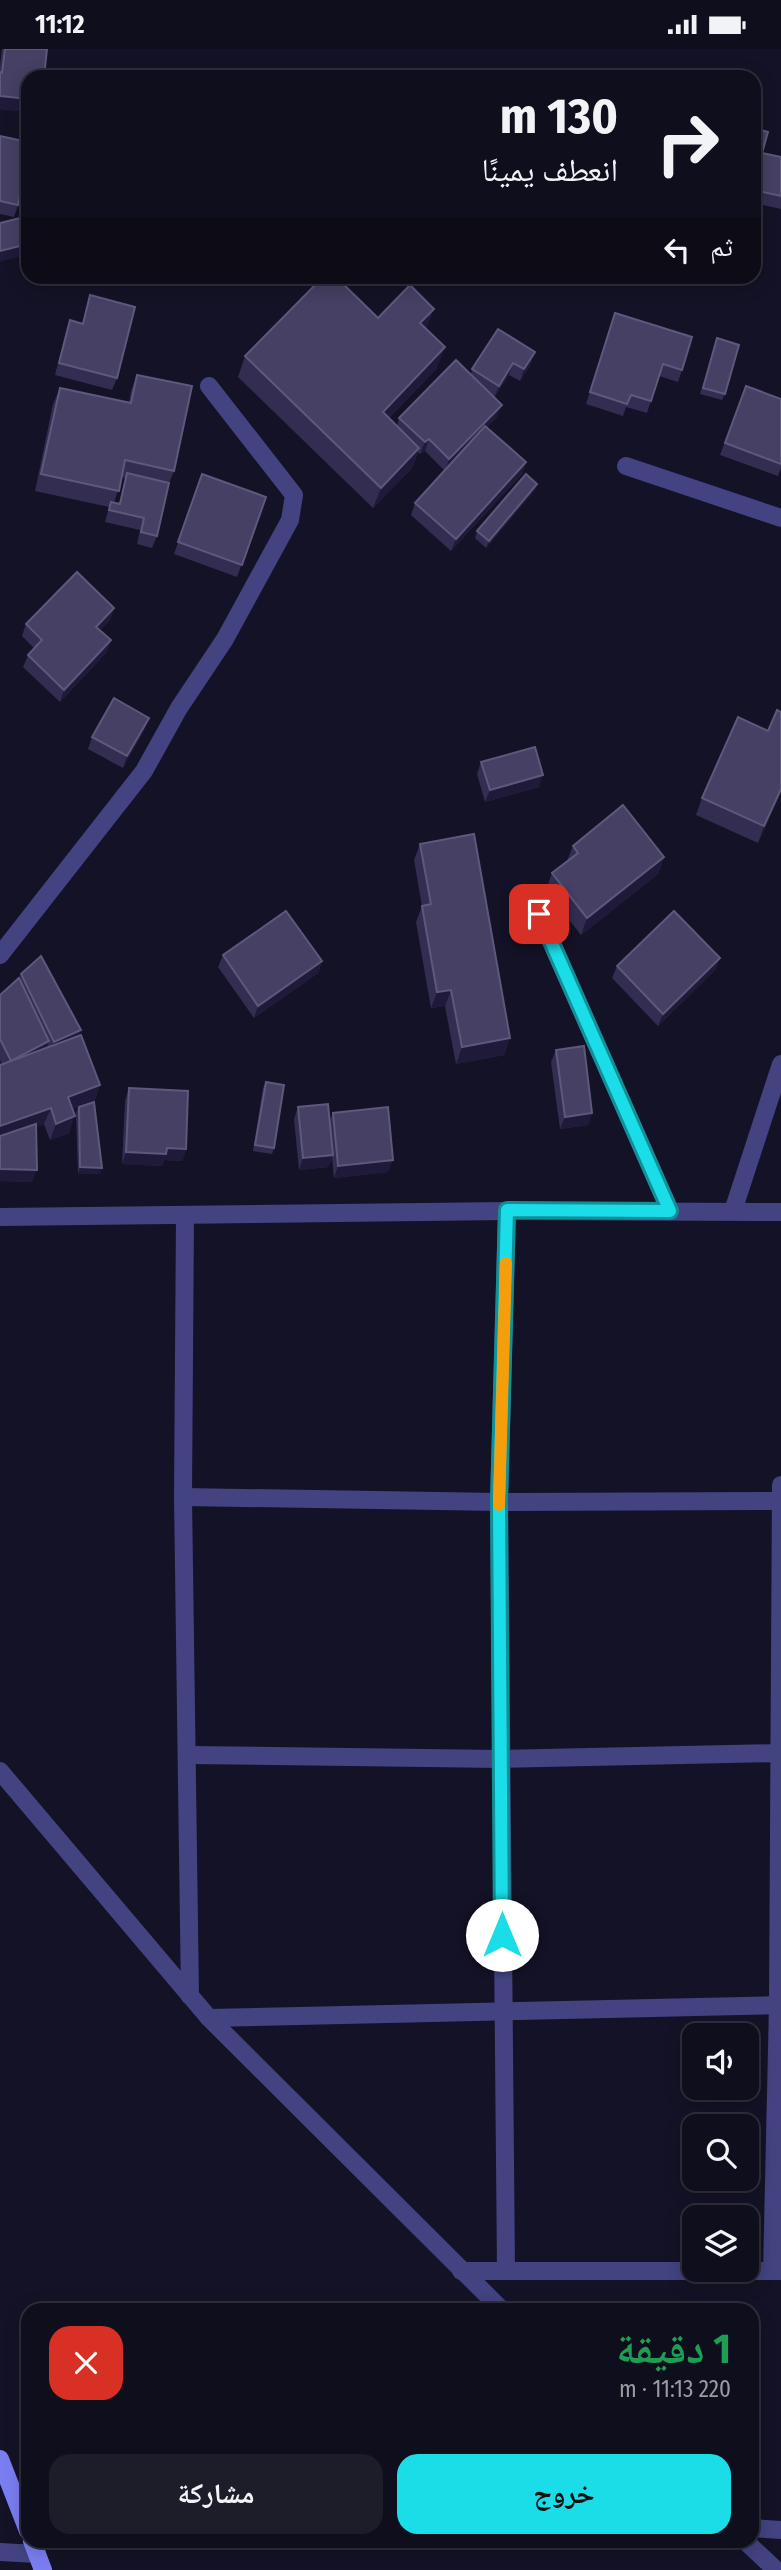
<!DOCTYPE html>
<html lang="ar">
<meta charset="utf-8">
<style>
:root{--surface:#0f0e1c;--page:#1d1c29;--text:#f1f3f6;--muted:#9b9ca3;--line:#2f2e3b;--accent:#1adde8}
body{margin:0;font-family:"Fira Sans Condensed","Noto Naskh Arabic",sans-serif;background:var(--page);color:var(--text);direction:rtl;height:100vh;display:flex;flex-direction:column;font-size:26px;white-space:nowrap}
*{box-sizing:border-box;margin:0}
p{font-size:23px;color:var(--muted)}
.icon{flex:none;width:38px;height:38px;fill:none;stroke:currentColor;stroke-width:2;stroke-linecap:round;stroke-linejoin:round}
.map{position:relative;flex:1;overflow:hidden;direction:ltr}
.panel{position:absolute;left:21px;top:2254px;width:738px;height:245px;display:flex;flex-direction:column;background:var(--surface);border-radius:21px;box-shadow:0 4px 18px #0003,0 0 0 2px var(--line);direction:rtl}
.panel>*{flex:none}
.guide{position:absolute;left:21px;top:21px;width:740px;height:214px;border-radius:21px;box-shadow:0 4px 18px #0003,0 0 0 2px var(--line);direction:rtl;background:#0f0e1c;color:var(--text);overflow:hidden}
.buttons{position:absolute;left:682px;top:1974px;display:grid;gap:14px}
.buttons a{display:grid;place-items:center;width:77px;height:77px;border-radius:14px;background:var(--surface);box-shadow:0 4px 18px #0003,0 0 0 2px var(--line);font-size:35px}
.pin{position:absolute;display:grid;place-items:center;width:60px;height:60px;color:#fff;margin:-30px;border-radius:14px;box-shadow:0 4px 10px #0006}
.me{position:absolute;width:77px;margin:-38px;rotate:0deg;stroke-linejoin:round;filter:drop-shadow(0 0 5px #0008)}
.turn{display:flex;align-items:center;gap:24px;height:147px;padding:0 28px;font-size:32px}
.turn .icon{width:91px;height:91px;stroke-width:2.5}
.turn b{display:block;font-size:49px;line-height:60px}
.then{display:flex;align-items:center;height:66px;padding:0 28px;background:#0003;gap:14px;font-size:26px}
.round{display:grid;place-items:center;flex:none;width:74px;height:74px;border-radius:21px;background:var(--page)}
.head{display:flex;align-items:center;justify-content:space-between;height:119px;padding:0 28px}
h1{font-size:42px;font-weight:700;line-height:52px;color:#1e9e55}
.cta{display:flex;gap:14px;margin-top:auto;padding:14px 28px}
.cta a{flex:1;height:80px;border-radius:21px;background:var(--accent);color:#111;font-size:28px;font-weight:700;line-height:80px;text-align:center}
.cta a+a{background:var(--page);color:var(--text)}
.status{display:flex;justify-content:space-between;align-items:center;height:49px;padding:0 35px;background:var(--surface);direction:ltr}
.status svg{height:19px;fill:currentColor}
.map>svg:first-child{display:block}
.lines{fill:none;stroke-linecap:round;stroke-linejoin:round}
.minor{stroke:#424380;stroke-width:18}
.tertiary{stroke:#424380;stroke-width:18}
.secondary{stroke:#7b7ef1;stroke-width:18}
.wall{fill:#332d52;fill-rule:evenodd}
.shaded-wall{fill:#1f1a39}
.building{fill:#454064;stroke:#5d587c;stroke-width:2}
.route-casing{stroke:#119097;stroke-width:18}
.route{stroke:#1adde8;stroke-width:12}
.slow{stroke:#f59e0b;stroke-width:12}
</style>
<div class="status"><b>11:12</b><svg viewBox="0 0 49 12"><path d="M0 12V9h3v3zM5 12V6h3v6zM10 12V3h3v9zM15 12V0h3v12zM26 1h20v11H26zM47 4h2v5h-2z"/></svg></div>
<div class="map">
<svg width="781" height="2521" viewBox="0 0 781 2521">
<rect width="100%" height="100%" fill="#141226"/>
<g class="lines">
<g class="minor">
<polyline points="626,417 781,469"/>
<polyline points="539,865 670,1162"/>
<polyline points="0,906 144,722 179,659 225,590 290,471 294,446 209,337"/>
<polyline points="733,1162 781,1015"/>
<polyline points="185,1166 183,1448 190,1947"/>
<polyline points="183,1448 499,1453 781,1452"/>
<polyline points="188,1706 501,1710 781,1704"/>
<polyline points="209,1969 781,1956"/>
<polyline points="461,2222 781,2222"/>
<polyline points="506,2222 499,1453 507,1162"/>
<polyline points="772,2222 778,1956 781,1436"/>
<polyline points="752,2479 781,2481"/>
<polyline points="0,2503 37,2505"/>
</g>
<g class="tertiary">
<polyline points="0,1168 507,1162 781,1163"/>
<polyline points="0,1722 209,1969 502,2261"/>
<polyline points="745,2492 776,2521"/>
</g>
<g class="secondary">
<polyline points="0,2410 28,2482"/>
<polyline points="32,2492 43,2521"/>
</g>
</g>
<g class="wall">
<polygon points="2,0 47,0 28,28 28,63 0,60 0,17"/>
<polygon points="754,79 762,104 781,108 781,160 754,154"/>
<polygon points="0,87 18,156 14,168 0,165"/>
<polygon points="90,246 117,329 112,341 55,326 66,283 70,271 82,275"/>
<polygon points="615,264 682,321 678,333 659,327 647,364 626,358 623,367 586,355"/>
<polygon points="378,269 427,280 437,319 389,369 397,377 399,369 471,326 472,320 498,280 531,315 520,332 509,326 494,349 497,368 487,378 526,413 522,425 451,502 411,466 415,454 445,422 425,402 420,405 418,403 412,419 373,459 238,328 245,307"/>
<polygon points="715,296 725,345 722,351 700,345"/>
<path d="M 137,326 L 174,422 L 169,434 L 157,487 L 152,499 L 137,495 L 140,481 L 105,473 L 109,458 L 35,442 L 53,355 L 60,339 L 129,354 L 131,342 ZM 122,428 L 125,429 L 119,455 L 114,454 Z"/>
<polygon points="746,337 781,350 781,419 778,427 720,406"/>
<polygon points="202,425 266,448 237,528 174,505"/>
<polygon points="535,441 486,499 475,489 477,482"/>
<polygon points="114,559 110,571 100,581 107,603 60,653 23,618 28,606 34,599 22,587 26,575"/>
<polygon points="781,663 781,743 758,794 696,766 702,749 768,682"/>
<polygon points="149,669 144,681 123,719 88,700 92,688"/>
<polygon points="481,713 539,738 485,753 477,725"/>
<polygon points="420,795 510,989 504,1006 456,1015 445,957 431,959 416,873 422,857 414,811"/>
<polygon points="573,797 664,808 658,825 581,886 546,841 552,824 567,812"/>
<polygon points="223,906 322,912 318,924 254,969 218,918"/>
<polygon points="720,909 715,921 658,977 612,929 617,917"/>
<polygon points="21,925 81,981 79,987 100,1036 94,1053 100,1125 78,1125 76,1064 78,1058 73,1060 69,1084 50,1091 44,1075 36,1078 32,1133 0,1132 0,1013 1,1016 2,1015 0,1011 0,946 20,930"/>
<polygon points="556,1001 592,1064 588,1076 560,1080 551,1013"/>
<polygon points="266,1033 274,1099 272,1105 253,1102 263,1039"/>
<polygon points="129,1039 186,1100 182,1112 164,1111 162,1117 122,1115 125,1052"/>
<polygon points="298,1058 329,1073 333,1064 388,1123 334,1129 332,1109 328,1118 299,1121 294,1070"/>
</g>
<g class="shaded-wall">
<polygon points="0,47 28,50 28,63 0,60"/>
<polygon points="28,195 28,205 0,213 0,202"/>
<polygon points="434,260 426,281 420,274"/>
<polygon points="445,298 437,319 375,383 383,363"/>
<polygon points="535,303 531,315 520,332 524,320"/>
<polygon points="513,314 509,326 494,349 499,337"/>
<polygon points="502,356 497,368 445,422 449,410"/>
<polygon points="429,390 425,402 420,405 425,393"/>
<polygon points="419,399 412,419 373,459 381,439"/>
<polygon points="526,413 522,425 451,502 456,490"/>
<polygon points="537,435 535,441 486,499 489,492"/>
<polygon points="114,559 110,571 92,590 96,578"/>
<polygon points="111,591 107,603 60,653 64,641"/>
<polygon points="149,669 144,681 123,719 127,707"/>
<polygon points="543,726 539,738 485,753 490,741"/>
<polygon points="781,740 781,743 758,794 764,777"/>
<polygon points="664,808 658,825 581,886 587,869"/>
<polygon points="720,909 715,921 658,977 663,965"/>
<polygon points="322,912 318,924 254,969 258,957"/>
<polygon points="451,941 445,957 431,959 437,943"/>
<polygon points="81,981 77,993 49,1006 54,993"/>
<polygon points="510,989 504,1006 456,1015 462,998"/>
<polygon points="49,992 45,1004 11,1013"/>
<polygon points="100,1036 94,1053 62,1065 68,1048"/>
<polygon points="51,1059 44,1075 0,1092 0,1077"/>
<polygon points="592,1064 588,1076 560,1080 565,1068"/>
<polygon points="75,1067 69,1084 50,1091 56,1075"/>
<polygon points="167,1099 186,1100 182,1112 164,1111 162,1117 122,1115 126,1103"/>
<polygon points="333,1106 328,1118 299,1121 303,1109"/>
<polygon points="393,1111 388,1123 334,1129 338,1117"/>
<polygon points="80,1118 102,1119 100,1125 78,1125"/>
<polygon points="0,1120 37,1121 32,1133 0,1132"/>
</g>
<g class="building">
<polygon points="5,0 47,0 44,28 28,28 28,50 0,47 0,23 2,24"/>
<polygon points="754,79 768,83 762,104 781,108 781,147 754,141"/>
<polygon points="0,87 28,93 28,109 18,156 0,152"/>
<polygon points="28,167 28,195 0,202 0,174"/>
<polygon points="323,228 336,228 378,269 410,236 434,260 420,274 445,298 383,363 419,399 381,439 245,307"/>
<polygon points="90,246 135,258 117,329 59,314 70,271 83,275"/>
<polygon points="615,264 692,288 682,321 663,315 651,352 631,346 627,355 590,343"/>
<polygon points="498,280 535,303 524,320 513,314 499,337 472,320"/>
<polygon points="717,289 739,296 725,345 703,339"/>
<polygon points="456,311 502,356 449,410 429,390 425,393 399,369"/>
<polygon points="137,326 192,337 174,422 125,411 119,442 41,425 60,339 131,354"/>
<polygon points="746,337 781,350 781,415 725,394"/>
<polygon points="485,377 526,413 456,490 415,454"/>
<polygon points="127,424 169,434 157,487 141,483 144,469 109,461 111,453 120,455"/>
<polygon points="202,425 266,448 242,516 178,493"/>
<polygon points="526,425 537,435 489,492 477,482"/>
<polygon points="77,523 114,559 96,578 111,591 64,641 28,606 42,591 26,575"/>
<polygon points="114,649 149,669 127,707 92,688"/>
<polygon points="777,661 781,663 781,740 764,777 702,749 738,668 768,682"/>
<polygon points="535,698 543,726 490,741 481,713"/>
<polygon points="623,756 664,808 587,869 552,824 578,804 573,797"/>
<polygon points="474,785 510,989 462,998 451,941 437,943 422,857 431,855 420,795"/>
<polygon points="286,862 322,912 258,957 223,906"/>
<polygon points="674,862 720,909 663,965 617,917"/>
<polygon points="41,907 81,981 54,993 21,925"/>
<polygon points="19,929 49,992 11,1012 0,990 0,946"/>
<polygon points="81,986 100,1036 68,1048 75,1067 56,1075 51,1059 0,1077 0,1016"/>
<polygon points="584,997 592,1064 565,1068 556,1001"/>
<polygon points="266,1033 284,1036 274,1099 255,1096"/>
<polygon points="129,1039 188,1042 186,1100 167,1099 166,1105 126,1103"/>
<polygon points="94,1053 102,1119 80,1118 79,1058"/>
<polygon points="328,1055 333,1106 303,1109 298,1058"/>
<polygon points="388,1058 393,1111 338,1117 333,1064"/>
<polygon points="36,1075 37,1121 0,1120 0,1087"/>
</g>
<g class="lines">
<g class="route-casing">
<polyline id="route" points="502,1886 499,1453 507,1161 670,1162 539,865"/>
</g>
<use href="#route" class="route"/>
<polyline class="slow" points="499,1456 506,1214"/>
</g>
</svg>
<div class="buttons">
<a><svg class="icon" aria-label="sound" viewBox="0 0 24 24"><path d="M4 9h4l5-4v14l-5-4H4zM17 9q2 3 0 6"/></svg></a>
<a><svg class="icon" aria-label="search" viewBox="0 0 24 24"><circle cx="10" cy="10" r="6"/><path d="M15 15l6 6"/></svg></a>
<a><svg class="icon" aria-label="layers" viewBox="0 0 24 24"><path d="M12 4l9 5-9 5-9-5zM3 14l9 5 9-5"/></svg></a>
</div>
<div class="pin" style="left:539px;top:865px;background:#d93025"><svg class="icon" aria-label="arrive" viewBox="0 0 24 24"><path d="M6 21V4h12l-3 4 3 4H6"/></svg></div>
<svg class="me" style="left:502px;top:1886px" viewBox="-20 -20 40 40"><circle r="19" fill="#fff"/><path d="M0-13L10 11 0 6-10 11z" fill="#1adde8"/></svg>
<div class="guide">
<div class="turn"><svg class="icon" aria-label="right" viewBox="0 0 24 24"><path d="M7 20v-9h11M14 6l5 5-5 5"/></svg><div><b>130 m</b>انعطف يمينًا</div></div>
<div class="then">ثم<svg class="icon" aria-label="left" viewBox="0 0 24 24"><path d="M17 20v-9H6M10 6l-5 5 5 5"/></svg></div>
</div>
<section class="panel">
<div class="head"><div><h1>1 دقيقة</h1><p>220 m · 11:13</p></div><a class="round" style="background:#d93025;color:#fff"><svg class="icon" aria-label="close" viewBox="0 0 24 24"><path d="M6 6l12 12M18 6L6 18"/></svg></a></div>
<div class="cta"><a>خروج</a><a>مشاركة</a></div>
</section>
</div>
